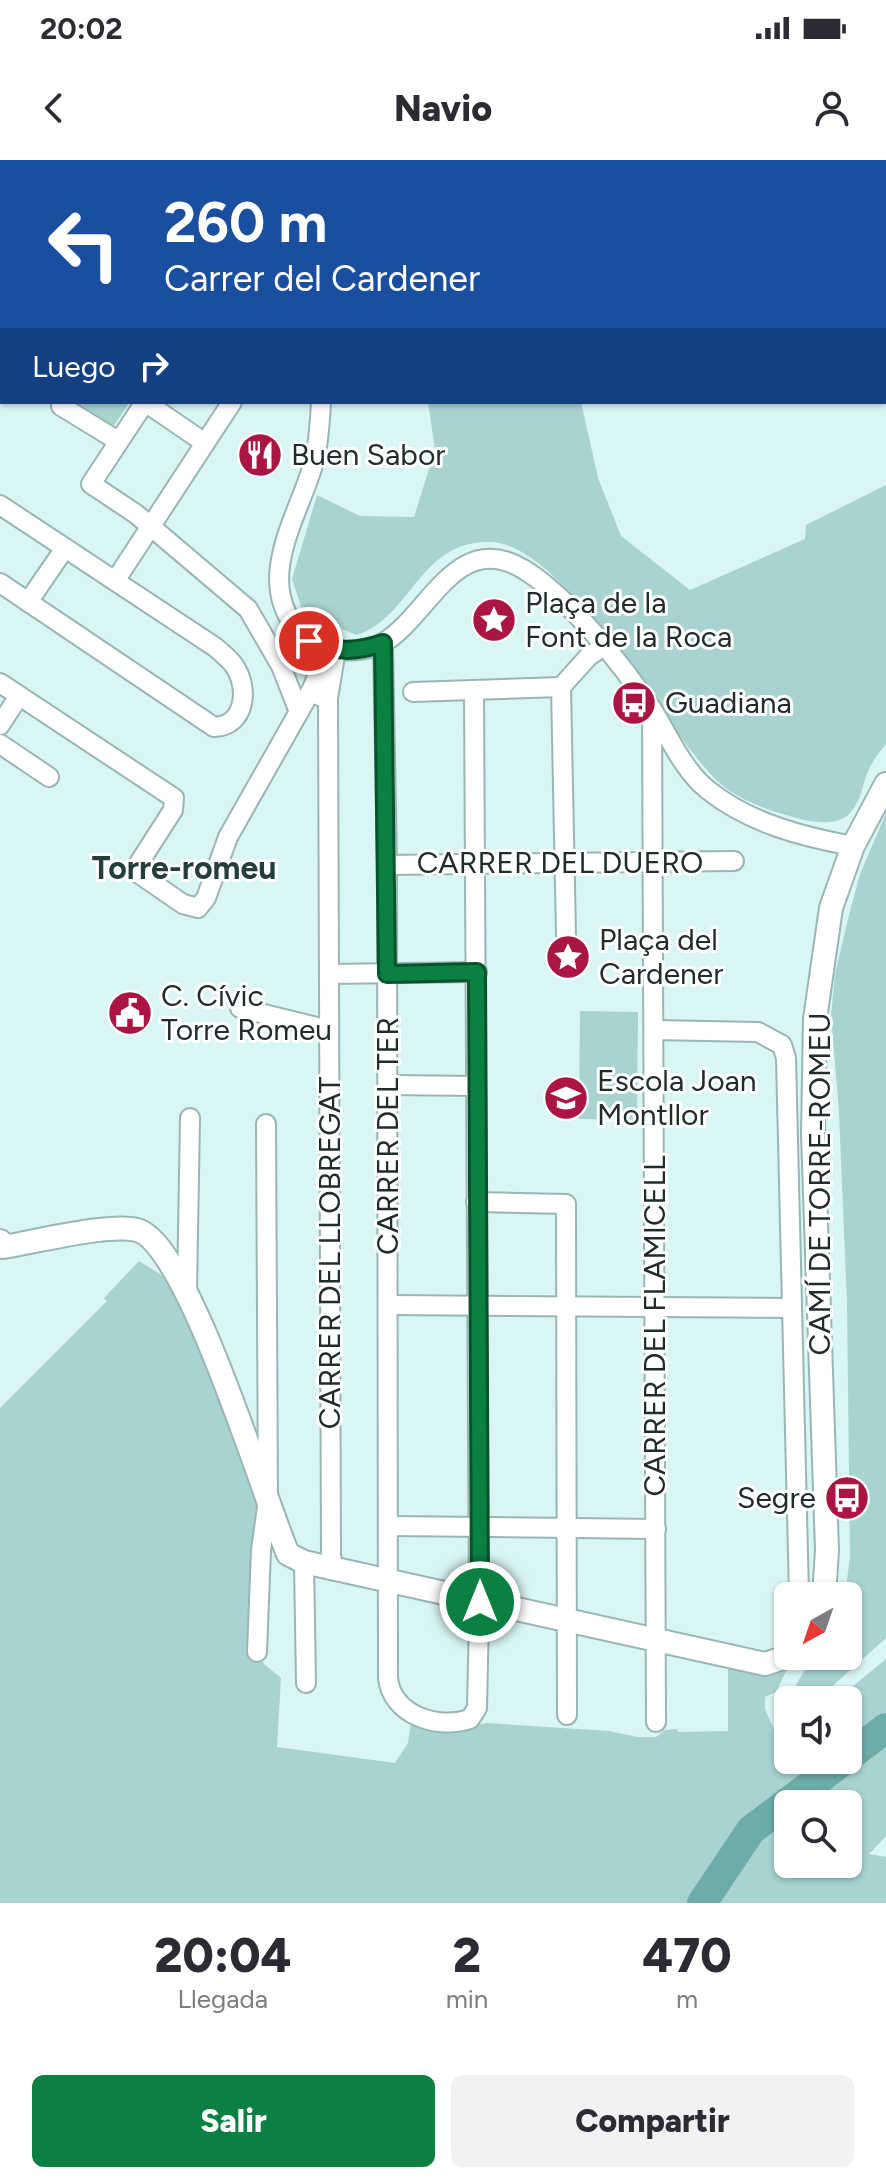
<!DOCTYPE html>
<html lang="es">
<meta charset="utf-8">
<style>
:root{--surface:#fff;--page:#f2f2f3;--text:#2b2b33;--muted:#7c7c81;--accent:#0b8043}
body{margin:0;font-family:Figtree,sans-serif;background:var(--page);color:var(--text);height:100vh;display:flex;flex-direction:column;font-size:30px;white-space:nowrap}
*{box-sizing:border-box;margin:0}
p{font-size:26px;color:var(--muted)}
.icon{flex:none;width:44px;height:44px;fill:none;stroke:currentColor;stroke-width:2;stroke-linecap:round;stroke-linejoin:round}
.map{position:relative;height:1743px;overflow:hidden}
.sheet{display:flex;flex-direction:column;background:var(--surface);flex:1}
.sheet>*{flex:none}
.hud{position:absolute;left:0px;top:0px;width:886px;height:244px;box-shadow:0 2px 6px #0004;background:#1a4fa0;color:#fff;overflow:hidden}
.needle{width:52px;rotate:220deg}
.tools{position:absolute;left:774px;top:1422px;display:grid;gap:16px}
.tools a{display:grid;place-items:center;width:88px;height:88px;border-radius:12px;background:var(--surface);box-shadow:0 2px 6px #0004;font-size:40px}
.pin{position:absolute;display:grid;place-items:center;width:68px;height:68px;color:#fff;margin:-34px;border:4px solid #fff;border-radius:50%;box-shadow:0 2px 8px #0007}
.me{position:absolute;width:88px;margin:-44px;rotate:0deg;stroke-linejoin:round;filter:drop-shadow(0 0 6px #0008)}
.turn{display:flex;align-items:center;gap:28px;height:168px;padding:0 32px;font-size:36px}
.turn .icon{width:104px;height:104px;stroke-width:2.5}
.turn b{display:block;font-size:56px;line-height:68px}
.then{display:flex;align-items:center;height:76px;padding:0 32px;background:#0003;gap:16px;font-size:30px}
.eta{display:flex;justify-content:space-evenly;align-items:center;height:136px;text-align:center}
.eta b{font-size:48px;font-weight:800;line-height:56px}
.action{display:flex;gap:16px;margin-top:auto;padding:16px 32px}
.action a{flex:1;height:92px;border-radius:12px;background:var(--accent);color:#fff;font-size:32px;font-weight:800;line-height:92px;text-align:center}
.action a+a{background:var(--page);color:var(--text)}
.status{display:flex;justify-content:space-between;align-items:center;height:56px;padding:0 40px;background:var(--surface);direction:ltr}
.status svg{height:22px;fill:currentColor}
header{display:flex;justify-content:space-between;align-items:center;height:104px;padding:0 32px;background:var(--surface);font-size:36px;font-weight:800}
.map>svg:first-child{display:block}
.green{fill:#a8d3d1;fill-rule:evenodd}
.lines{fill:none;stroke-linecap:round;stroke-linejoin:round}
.river{stroke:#6daca8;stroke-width:30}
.minor-casing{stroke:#9ab6b4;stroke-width:22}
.tertiary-casing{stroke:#9ab6b4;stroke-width:26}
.minor{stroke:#fff;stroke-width:18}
.tertiary{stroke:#fff;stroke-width:22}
.route-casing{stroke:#07532c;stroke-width:20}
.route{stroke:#0b8043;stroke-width:14}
.labels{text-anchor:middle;stroke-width:6;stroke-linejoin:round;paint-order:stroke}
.poi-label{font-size:30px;fill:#212c2c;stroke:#fff;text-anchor:start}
.street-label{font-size:30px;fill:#212c2c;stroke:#fff}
.neighbourhood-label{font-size:32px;font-weight:bold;fill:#253e3c;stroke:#fff}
</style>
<div class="status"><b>20:02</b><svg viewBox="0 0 49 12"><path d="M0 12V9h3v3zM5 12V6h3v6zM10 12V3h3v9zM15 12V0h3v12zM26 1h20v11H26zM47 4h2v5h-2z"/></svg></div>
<header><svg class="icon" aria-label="back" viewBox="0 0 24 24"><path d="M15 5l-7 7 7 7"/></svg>Navio<svg class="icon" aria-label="person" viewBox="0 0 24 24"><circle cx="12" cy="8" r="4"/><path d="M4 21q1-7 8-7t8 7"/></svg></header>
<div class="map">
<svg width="886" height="1743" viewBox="0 0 886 1743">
<rect width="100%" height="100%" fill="#d9f6f4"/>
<g class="green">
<polygon points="73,242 127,242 129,243 113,267"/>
<path d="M 428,242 L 581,242 L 598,318 L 621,376 L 690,430 L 805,379 L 806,365 L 886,325 L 886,584 C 880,592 873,600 869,609 C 862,623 863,639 850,653 C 839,665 819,663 804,660 C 775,653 738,641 716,620 C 665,569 564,383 490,382 C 419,380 411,459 356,475 L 303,452 L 292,419 L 317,335 L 360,356 L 414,357 L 435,290 Z"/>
<polygon points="886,653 886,1478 817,1540 788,1540 788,1567 782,1572 777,1556 811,1500 814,1496 848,1496 848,1436 845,1436 850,1396 847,1143 839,952 831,856 835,814 849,755 860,714"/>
<polygon points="580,851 638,852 637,960 579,959"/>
<path d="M 139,1101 L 171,1121 L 188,1150 L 261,1349 L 252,1481 L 264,1504 L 281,1518 L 277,1587 L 395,1603 L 408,1583 L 411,1562 L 469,1566 L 487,1563 L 609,1571 L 638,1577 L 656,1577 L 665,1570 L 677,1569 L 678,1572 L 728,1571 L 728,1508 L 760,1515 L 786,1511 L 776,1532 L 765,1537 L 765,1549 L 776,1575 L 784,1579 L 788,1577 L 788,1600 L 848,1600 L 848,1540 L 836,1540 L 886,1499 L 886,1676 L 869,1694 L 886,1697 L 886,1743 L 0,1743 L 0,1248 L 107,1141 L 104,1138 ZM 788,1644 L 848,1644 L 848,1704 L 788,1704 Z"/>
</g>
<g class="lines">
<g class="river">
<polyline points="848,1597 886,1568"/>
<polyline points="702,1743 751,1670 844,1600"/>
</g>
<g class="minor-casing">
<g id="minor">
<polyline points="298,0 301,2"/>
<polyline points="159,2 161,0"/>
<polyline points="0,154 2,151"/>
<polyline points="63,242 61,246 118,281"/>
<polyline points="145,242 91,324 136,354 248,449 281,506 299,552"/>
<polyline points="145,242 205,283"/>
<path d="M 321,242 C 320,262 319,282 314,302 C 299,355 256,416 295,467 C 304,480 320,489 335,490 C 351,491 369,491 383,483 C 429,456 456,369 523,409 C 567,435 625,508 653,551 C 670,578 683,610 708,630 C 749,663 803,677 853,686"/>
<path d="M 0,345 L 215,487 C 221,492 228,498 233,504 C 250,527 246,566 214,567 L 0,423"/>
<polyline points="115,421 232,242"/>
<polyline points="28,442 65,388"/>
<path d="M 383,483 L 387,705 L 388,1518 C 392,1555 437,1570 470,1559 L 477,1548 L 479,1457 L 474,530"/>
<polyline points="327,490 313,527 319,536 328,538 331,1396 334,1408"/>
<polyline points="0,523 174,638 173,650 139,703 138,713 183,744 198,748 206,738 228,677 313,527"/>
<polyline points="561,527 566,775"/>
<polyline points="561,527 589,496 603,487"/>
<polyline points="413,532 561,527"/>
<polyline points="328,538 336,490"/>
<polyline points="652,549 656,1562"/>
<polyline points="0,565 19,536"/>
<polyline points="0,584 49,617"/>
<polyline points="387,705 734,701"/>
<polyline points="329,814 477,812"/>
<polyline points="240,848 329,870"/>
<polyline points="654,870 758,872 782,885 786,898 799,1436"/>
<polyline points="388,925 476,926"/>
<polyline points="476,1042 566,1044 567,1555"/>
<polyline points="187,1130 190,958"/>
<polyline points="389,1145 791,1148"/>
<polyline points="389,1366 656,1369"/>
<polyline points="304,1402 306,1523"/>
<polyline points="257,1492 261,1390 268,1340 266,964"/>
</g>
</g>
<g class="tertiary-casing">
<g id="tertiary">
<polyline points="33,2 34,0"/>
<polyline points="0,48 2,45"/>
<path d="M 0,1081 L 3,1087 C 35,1082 109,1063 137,1070 C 188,1083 264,1339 288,1394 L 304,1402 L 765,1504 L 789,1496"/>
<polyline points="824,1436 827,1390 813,974 815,859 831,748 853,686 886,624"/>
</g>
</g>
<use href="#minor" class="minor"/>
<use href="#tertiary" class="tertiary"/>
</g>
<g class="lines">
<g class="route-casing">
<path id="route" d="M 309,481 C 335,493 356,492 383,483 L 387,814 L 477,812 L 480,1442"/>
</g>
<use href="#route" class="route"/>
</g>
<defs>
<g id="restaurant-disc" transform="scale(2.3)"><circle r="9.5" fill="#aa1543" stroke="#fff"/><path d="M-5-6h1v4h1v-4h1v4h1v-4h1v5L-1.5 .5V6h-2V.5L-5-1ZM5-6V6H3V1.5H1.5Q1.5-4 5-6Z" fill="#fff"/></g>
<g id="sight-disc" transform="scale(2.3)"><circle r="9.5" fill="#aa1543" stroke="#fff"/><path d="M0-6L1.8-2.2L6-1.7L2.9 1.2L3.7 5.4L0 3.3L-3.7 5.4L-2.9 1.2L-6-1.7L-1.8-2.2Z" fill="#fff"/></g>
<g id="bus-disc" transform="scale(2.3)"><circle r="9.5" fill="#aa1543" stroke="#fff"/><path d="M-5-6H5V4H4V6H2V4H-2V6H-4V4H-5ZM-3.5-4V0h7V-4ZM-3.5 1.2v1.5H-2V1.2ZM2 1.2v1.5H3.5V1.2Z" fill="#fff"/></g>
<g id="civic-disc" transform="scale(2.3)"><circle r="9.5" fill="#aa1543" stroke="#fff"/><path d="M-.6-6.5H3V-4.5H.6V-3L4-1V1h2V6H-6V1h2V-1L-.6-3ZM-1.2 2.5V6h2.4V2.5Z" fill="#fff"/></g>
<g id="school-disc" transform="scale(2.3)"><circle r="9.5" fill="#aa1543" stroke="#fff"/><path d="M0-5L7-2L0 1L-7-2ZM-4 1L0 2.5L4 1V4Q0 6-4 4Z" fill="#fff"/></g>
</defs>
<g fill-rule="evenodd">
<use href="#restaurant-disc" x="260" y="295"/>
<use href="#sight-disc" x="494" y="460"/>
<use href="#bus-disc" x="634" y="543"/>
<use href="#sight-disc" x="568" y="797"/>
<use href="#civic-disc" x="130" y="853"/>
<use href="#school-disc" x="566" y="938"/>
<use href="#bus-disc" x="847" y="1338"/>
</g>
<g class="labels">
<g class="poi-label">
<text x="291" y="305">Buen Sabor</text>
<text x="525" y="453">Plaça de la<tspan x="525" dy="34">Font de la Roca</tspan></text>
<text x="665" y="553">Guadiana</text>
<text x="599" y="790">Plaça del<tspan x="599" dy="34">Cardener</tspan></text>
<text x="161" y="846">C. Cívic<tspan x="161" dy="34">Torre Romeu</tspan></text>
<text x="597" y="931">Escola Joan<tspan x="597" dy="34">Montllor</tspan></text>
<text x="816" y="1348" text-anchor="end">Segre</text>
</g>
<g class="street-label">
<text x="560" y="713">CARRER DEL DUERO</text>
<text transform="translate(388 976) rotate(-90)" y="10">CARRER DEL TER</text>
<text transform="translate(820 1024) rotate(-90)" y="10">CAMÍ DE TORRE-ROMEU</text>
<text transform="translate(330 1093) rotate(-90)" y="10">CARRER DEL LLOBREGAT</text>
<text transform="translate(655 1166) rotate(-90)" y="10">CARRER DEL FLAMICELL</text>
</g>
<g class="neighbourhood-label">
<text x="184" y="719">Torre-romeu</text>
</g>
</g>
</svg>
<div class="tools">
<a><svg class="needle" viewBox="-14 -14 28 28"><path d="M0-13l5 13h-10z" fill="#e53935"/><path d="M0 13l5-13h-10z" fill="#7c7c81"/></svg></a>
<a><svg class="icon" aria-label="sound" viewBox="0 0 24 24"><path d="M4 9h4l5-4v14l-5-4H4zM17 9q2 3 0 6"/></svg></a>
<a><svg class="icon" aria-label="search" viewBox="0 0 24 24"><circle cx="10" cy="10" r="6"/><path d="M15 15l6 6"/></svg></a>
</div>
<div class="pin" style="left:309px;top:481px;background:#d93025"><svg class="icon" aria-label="arrive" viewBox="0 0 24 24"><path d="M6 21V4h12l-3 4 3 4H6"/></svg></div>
<svg class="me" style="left:480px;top:1442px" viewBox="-20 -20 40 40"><circle r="17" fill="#0b8043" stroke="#fff" stroke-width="3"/><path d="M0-11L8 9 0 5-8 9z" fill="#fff"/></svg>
<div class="hud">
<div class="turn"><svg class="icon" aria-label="left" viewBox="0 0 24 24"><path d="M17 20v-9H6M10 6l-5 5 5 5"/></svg><div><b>260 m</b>Carrer del Cardener</div></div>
<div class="then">Luego<svg class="icon" aria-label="right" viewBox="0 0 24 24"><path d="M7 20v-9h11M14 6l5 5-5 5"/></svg></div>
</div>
</div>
<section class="sheet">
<div class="eta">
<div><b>20:04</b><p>Llegada</p></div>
<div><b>2</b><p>min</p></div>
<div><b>470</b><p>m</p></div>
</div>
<div class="action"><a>Salir</a><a>Compartir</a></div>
</section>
